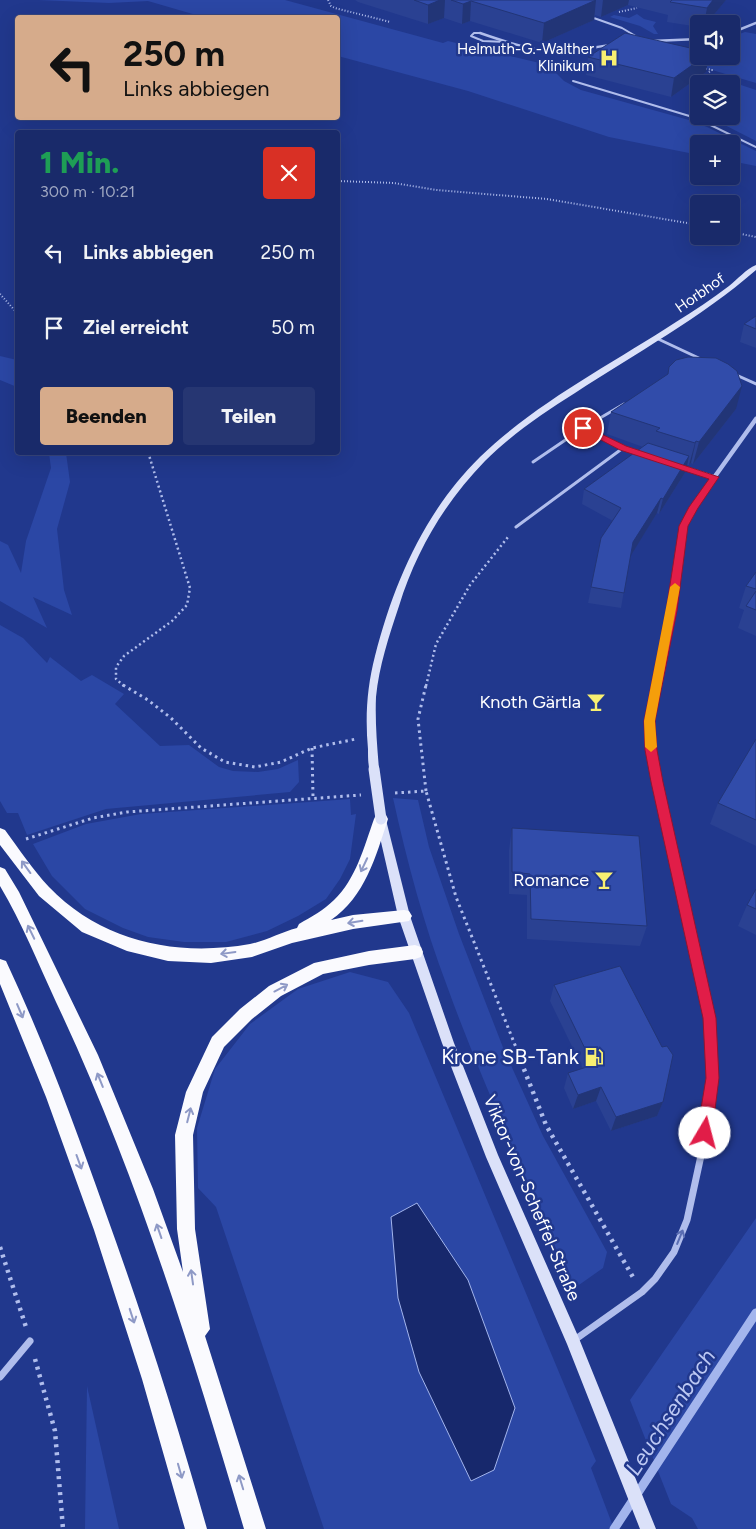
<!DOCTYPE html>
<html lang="de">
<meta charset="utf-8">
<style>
:root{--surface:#192a6a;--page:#263672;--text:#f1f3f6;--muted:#9fa7c1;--line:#37467e;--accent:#d6ab8b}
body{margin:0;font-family:Figtree,sans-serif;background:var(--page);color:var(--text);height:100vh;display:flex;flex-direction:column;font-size:19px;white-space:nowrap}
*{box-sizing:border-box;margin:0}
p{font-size:16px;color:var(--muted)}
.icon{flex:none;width:28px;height:28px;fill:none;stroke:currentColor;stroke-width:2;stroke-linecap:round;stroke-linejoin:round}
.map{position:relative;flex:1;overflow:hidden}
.panel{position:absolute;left:15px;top:130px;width:325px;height:325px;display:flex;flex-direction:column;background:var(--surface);border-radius:5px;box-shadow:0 5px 20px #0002,0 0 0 1px var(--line)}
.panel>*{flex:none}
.guide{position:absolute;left:15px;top:15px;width:325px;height:105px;border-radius:5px;box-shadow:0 5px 20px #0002,0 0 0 1px var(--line);background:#d6ab8b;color:#111;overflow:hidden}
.controls{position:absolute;left:690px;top:15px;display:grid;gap:10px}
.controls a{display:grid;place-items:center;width:50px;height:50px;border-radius:5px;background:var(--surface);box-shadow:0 5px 20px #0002,0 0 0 1px var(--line);font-size:25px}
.pin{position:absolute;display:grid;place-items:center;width:42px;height:42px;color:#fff;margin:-21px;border:2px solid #fff;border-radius:50%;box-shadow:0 1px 5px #0007}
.me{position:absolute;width:55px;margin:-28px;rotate:8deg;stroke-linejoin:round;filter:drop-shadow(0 0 4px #0008)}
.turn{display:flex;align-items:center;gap:18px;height:105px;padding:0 25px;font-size:22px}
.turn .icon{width:65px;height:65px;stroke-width:2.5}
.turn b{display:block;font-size:35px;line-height:42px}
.round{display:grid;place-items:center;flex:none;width:52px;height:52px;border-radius:5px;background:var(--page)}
.head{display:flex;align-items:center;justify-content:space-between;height:85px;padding:0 25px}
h1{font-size:30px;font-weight:800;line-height:38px;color:#1e9e55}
.cta{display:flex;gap:10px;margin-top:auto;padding:10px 25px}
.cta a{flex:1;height:58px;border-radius:5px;background:var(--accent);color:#111;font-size:20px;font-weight:800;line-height:58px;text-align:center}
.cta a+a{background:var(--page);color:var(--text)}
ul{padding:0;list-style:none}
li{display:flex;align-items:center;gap:15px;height:75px;padding:0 25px}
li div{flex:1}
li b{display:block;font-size:19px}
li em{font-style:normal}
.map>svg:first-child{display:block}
.green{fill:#2b47a5}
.water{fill:#17286c;stroke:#a3b5ed}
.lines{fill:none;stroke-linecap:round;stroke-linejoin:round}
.stream{stroke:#a3b5ed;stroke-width:9}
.path-far3{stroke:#b0bdec;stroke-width:2;stroke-dasharray:1 2;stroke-linecap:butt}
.path-far2{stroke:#b0bdec;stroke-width:2.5;stroke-dasharray:2 3;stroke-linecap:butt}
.path-far1{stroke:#b0bdec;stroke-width:3;stroke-dasharray:2.5 4;stroke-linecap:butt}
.path{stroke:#b0bdec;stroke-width:4.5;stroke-dasharray:3 5;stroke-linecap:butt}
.service-far1{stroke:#b0bdec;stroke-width:2}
.service{stroke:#b0bdec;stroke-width:3}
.minor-far4{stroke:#b0bdec;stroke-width:2.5}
.minor-far3{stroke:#b0bdec;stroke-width:3}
.minor-far2{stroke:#b0bdec;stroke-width:4.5}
.minor-far1{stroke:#b0bdec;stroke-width:5.5}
.minor{stroke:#b0bdec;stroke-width:7}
.secondary{fill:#dbe1f9;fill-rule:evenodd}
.trunk{fill:#fafafe;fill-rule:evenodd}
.secondary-bridge{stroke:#dbe1f9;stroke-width:11}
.wall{fill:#2a4192}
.shaded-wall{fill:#223577}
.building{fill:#314caa;stroke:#223577}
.oneway{stroke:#8e99c6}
.oneway2{stroke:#5a6db3}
.route{fill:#e11d48;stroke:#92132f}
.slow{fill:#f59e0b}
.labels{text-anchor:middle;stroke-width:5;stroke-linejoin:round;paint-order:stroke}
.far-poi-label{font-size:15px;fill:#fff;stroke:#21388d;text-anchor:end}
.far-street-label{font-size:15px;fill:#fff;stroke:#21388d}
.poi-label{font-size:18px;fill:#fff;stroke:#21388d;text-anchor:end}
.street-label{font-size:18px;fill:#fff;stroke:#21388d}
.near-poi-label{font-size:21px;fill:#fff;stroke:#21388d;text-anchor:end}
.near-water-label{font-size:22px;font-style:italic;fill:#bcc8f3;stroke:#21388d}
</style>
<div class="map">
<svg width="756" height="1529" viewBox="0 0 756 1529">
<rect width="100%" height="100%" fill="#21388d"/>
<g class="green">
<polygon points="38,0 285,0 443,43 448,41 548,65 564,81 581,90 689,120 707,127 756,151 756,166 731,161 731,144 699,144 699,155 609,137 468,91 338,56 338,18 203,17 148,1 109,3"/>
<polygon points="637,14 644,19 656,22 653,26 658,34 654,34 640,26 610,17 614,15 629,18"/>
<polygon points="745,32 756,34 756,83 665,56 694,49 691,44 693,42 699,42 699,56 731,56 731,37"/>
<polygon points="735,83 756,90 756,141 709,117 731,116 731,88"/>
<polygon points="0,356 17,360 17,387 0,380"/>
<polygon points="49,453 66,453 70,482 57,529 64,590 72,615 33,597 47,628 0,601 0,541 8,545 21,573 26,541 51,468"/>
<polygon points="0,625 23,638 47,663 50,657 81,681 92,675 124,694 115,704 160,746 189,745 219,767 233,771 258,772 278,769 298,760 299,782 290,792 106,809 27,835 18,813 7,813 0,801"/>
<path d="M 393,798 L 418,800 L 429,847 L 459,934 L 504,1050 L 543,1136 L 607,1252 L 603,1268 L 569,1292 C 533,1188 484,1089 447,986 C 424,925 407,862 393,798 Z"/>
<polygon points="350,799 351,815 356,814 350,859 340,879 326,899 298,916 267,931 226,942 184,942 148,937 123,928 85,909 52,876 33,844 86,824 141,814"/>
<polygon points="350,972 388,982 409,1013 596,1461 591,1468 614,1529 324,1529 216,1207 198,1188 197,1128 215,1069 250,1024 298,989"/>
<polygon points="756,1218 756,1529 698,1529 692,1518 671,1504 630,1400"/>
<polygon points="87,1386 119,1529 85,1529"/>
</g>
<polygon class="water" points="417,1203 468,1280 515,1408 494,1470 471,1481 419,1372 398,1298 391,1217"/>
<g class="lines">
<polyline class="stream" points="614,1529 756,1313"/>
<g class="path-far3">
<polyline points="328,0 331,6 335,8 390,22"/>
<polyline points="619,12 637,8"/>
<polyline points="703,68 712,70 708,73"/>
<polyline points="338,181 394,183 436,190 547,199 699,225"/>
<polyline points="731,232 756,237"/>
<polyline points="0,294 18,314"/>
</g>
<g class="path-far2">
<polyline points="124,686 116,679 116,667 124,656 172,621 187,605 190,588 148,452"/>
<polyline points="426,686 436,644 470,585 508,537"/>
</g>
<g class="path-far1">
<polyline points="123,685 148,700 171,718 201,748 225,762 255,767 281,762 312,748 356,739"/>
<polyline points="312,748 313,797"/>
<polyline points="426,791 418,719 426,685"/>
<polyline points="395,793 426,791 456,897 519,1055"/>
<polyline points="26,839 93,818 127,812 361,795"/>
</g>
<g class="path">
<polyline points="518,1054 546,1125 634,1279"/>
<polyline points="0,1247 26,1327"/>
<polyline points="35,1359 55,1431 63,1529"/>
</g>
<g class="service-far1">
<polyline points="591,17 622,28 639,38"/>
<polyline points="480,33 474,33 471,36 483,41 507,42"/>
<polyline points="585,48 582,50 584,53 594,56"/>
<polyline points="573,81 696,118 756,147"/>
</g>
<g class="service">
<polyline points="583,428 623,448"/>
<polyline points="533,462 583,428 624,404"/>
<polyline points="683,467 715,477"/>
<polyline points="516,527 623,448 639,453"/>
</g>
<g class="minor-far4">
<path d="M 480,33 C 506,42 532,51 560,51 C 577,51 594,47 611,45"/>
<polyline points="731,33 756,23"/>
<polyline points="652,41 699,39"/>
</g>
<g class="minor-far3">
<polyline points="656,338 703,360"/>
<polyline points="734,374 756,384"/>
</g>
<polyline class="minor-far2" points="657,686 671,613 684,526 693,507 756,419"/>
<polyline class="minor-far1" points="657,685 650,721 651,750 710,1018 712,1055"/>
<g class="minor">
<polyline points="573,1341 642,1292 655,1279 674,1252 687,1220 702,1151 713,1078 712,1054"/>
<polyline points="0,1377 30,1341"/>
</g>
<g class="secondary">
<path d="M 756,265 L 756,270 C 701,318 636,353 575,393 C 543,413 511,435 485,461 C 445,502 416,551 399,606 C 389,636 379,666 376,697 C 375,721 377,745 379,769 L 378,772 L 370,772 C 368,765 368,757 368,749 C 365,717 367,687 375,656 C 394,582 425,511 480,457 C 537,402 610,365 676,322 C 694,311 712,299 729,286 C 738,279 746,269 756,265 Z"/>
<polygon points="381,816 385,817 386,820 410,916 454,1043 498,1155 578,1336 656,1529 640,1529 567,1344 486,1157 442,1043 398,916 376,820 377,817"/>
</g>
<g class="trunk">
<path d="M 381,813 L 386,815 L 388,819 C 376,856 365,897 331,920 L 353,915 L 404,910 L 409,911 L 412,916 L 409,921 L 353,929 L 292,943 L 252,957 L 211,963 L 168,961 L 127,951 L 82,932 L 39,896 L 0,845 L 0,828 L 5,830 C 19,849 33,870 49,887 C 102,942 177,957 250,944 C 266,941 281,932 297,928 L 299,924 C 311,917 324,910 334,900 C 356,879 364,847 374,819 L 376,815 Z"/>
<path d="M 0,867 L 5,869 L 19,892 L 98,1055 L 153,1189 L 183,1272 L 177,1229 L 175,1135 L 186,1092 L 212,1037 L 240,1009 L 269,986 L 314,963 L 369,951 L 415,945 L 421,947 L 423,952 L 421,957 L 415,959 L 369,965 L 323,974 L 281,996 L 252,1019 L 224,1047 L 203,1092 L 193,1135 L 195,1229 L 210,1329 L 205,1336 L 266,1529 L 244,1529 C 191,1350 136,1171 56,1002 C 38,963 22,923 0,886 Z"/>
<path d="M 0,959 L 6,961 C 44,1042 75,1126 105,1211 C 143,1316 177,1422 207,1529 L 185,1529 L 142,1379 L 94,1230 L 46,1097 L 0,984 Z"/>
</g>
<polyline class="secondary-bridge" points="374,769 381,819"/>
</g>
<g class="wall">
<polygon points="355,0 726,0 706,24 699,24 699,27 667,22 668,15 628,5 601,17 595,15 594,20 542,43 470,21 462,24 444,18 428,24 358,2"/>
<polygon points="588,57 706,72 671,97 586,75"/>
<polygon points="756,316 756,348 740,342 744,324"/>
<polygon points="669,367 736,409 693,464 691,463 689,465 687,465 686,471 659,514 657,513 630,556 621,608 588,603 601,538 613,521 582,504 584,489 643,447 607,434 611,412 668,375"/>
<polygon points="756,572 756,636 738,628 744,610 739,608 746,586"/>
<polygon points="756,739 756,846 710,824 718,803"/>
<polygon points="512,828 647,926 640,946 527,939 527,895 509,894 509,850"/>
<polygon points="756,889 756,935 738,926 747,905"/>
<polygon points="554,985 663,1102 657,1116 611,1131 596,1101 573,1109 564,1088 568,1073 583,1069 550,1001"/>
</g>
<g class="shaded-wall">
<polygon points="440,0 445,0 444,18 428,24 428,5"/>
<polygon points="596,0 594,20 542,43 544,23"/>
<polygon points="603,0 629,0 628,5 601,17"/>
<polygon points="713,0 726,0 706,24 704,24 707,8"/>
<polygon points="471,1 470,21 462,24 463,4"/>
<polygon points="705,56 709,56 706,72 671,97 674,78"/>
<polygon points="742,386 736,409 693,464 699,442"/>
<polygon points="696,441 691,463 689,465 695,443"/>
<polygon points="689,456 686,471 659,514 663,499"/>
<polygon points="661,498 657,513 630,557 633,542"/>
<polygon points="601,1087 596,1101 573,1109 578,1095"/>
<polygon points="663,1102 657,1116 611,1131 616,1117"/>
</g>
<g class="building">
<polygon points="414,0 440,0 428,5"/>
<polygon points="451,0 596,0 544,23 471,1 463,4"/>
<polygon points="672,0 713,0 707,8 670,2"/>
<polygon points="625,33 699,50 699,56 705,56 674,78 588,57"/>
<polygon points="756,316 756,329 744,324"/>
<polygon points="688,357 716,358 728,364 737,371 742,386 699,442 696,441 695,443 656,431 660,428 611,412 668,374 669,367 676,360"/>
<polygon points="648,443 689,456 663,499 661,498 633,542 624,593 591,587 601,538 621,508 584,489"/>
<polygon points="756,572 756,589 746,586"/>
<polygon points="756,591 756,610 746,606"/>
<polygon points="756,739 756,820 718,803"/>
<polygon points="512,828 639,836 647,926 531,919 530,874 512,872"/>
<polygon points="756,889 756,909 747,905"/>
<polygon points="620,966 662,1047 667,1046 673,1055 663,1102 616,1117 601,1087 578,1095 568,1073 593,1065 554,985"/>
</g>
<defs><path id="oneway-shaft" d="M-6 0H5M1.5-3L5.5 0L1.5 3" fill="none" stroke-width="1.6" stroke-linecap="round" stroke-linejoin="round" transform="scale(1.25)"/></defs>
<g class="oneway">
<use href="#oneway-shaft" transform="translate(364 865) rotate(115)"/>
<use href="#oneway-shaft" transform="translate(26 867) rotate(-126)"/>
<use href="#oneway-shaft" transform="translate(355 922) rotate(171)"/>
<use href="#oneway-shaft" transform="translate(31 932) rotate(-116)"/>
<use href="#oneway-shaft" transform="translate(228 953) rotate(172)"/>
<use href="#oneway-shaft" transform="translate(281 988) rotate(-28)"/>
<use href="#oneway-shaft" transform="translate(20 1011) rotate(67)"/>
<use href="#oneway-shaft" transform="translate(100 1080) rotate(-112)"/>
<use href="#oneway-shaft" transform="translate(189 1115) rotate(-76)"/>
<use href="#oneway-shaft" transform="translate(79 1162) rotate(70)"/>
<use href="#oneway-shaft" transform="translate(159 1231) rotate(-109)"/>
<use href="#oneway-shaft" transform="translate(192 1277) rotate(-98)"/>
<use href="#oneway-shaft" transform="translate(132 1316) rotate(72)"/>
<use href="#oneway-shaft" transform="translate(180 1471) rotate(74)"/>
<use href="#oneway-shaft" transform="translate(241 1482) rotate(-107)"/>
</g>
<use class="oneway2" href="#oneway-shaft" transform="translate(680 1237) rotate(-68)"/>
<polygon class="route" points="583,425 626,446 719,477 698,508 688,526 677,611 655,721 657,750 663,782 716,1018 719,1078 712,1133 710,1138 705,1140 700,1138 697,1133 706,1078 703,1018 651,782 645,750 644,721 666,611 679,526 689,507 709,479 620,450 580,429 579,428"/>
<polygon class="slow" points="675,583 680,587 655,721 657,747 651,752 645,747 644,721 670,587"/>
<defs>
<g id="hospital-bare" transform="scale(1.5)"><path d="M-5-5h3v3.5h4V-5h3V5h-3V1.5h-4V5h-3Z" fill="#f8ef71" stroke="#21388d" stroke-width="2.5" paint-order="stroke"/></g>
<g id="bar-bare" transform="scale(1.5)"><path d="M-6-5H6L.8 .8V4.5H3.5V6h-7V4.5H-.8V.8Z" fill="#f8ef71" stroke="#21388d" stroke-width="2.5" paint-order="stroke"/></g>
<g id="fuel-bare" transform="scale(1.5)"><path d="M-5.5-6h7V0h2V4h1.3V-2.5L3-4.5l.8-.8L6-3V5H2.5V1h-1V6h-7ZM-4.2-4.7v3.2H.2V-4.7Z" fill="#f8ef71" stroke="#21388d" stroke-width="2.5" paint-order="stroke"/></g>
</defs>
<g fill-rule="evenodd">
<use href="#hospital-bare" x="609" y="58"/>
<use href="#bar-bare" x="596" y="702"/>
<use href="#bar-bare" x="604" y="880"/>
<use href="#fuel-bare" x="594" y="1057"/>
</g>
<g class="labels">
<g class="far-poi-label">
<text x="594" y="54">Helmuth-G.-Walther<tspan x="594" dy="17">Klinikum</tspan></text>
</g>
<g class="far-street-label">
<text transform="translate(700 293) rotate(-35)" y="5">Horbhof</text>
</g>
<g class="poi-label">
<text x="581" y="708">Knoth Gärtla</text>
<text x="589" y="886">Romance</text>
</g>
<g class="street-label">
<text transform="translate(532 1198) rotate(67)" y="6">Viktor-von-Scheffel-Straße</text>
</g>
<g class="near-poi-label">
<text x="579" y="1064">Krone SB-Tank</text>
</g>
<g class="near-water-label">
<text transform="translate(670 1412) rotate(-57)" y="8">Leuchsenbach</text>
</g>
</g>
</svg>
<div class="controls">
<a><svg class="icon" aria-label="sound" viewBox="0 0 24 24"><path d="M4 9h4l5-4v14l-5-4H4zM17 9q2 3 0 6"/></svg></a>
<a><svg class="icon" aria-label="layers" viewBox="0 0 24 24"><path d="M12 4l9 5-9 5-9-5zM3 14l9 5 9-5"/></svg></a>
<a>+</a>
<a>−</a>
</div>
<div class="pin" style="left:583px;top:428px;background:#d93025"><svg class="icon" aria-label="arrive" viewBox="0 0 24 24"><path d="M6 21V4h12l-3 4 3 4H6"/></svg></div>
<svg class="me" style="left:705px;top:1133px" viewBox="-20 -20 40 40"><circle r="19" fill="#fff"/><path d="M0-13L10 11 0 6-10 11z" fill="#e11d48"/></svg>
<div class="guide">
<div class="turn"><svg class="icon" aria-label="left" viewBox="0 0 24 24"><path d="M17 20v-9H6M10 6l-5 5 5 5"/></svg><div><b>250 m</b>Links abbiegen</div></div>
</div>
<section class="panel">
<div class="head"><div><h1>1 Min.</h1><p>300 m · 10:21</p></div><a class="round" style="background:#d93025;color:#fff"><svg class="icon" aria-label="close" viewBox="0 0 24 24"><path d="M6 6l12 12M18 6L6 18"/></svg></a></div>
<ul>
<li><svg class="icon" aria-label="left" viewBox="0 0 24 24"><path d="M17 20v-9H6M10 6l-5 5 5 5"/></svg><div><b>Links abbiegen</b></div><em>250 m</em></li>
<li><svg class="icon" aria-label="arrive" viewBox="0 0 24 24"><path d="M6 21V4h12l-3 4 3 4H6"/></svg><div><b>Ziel erreicht</b></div><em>50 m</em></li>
</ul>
<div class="cta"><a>Beenden</a><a>Teilen</a></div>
</section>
</div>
